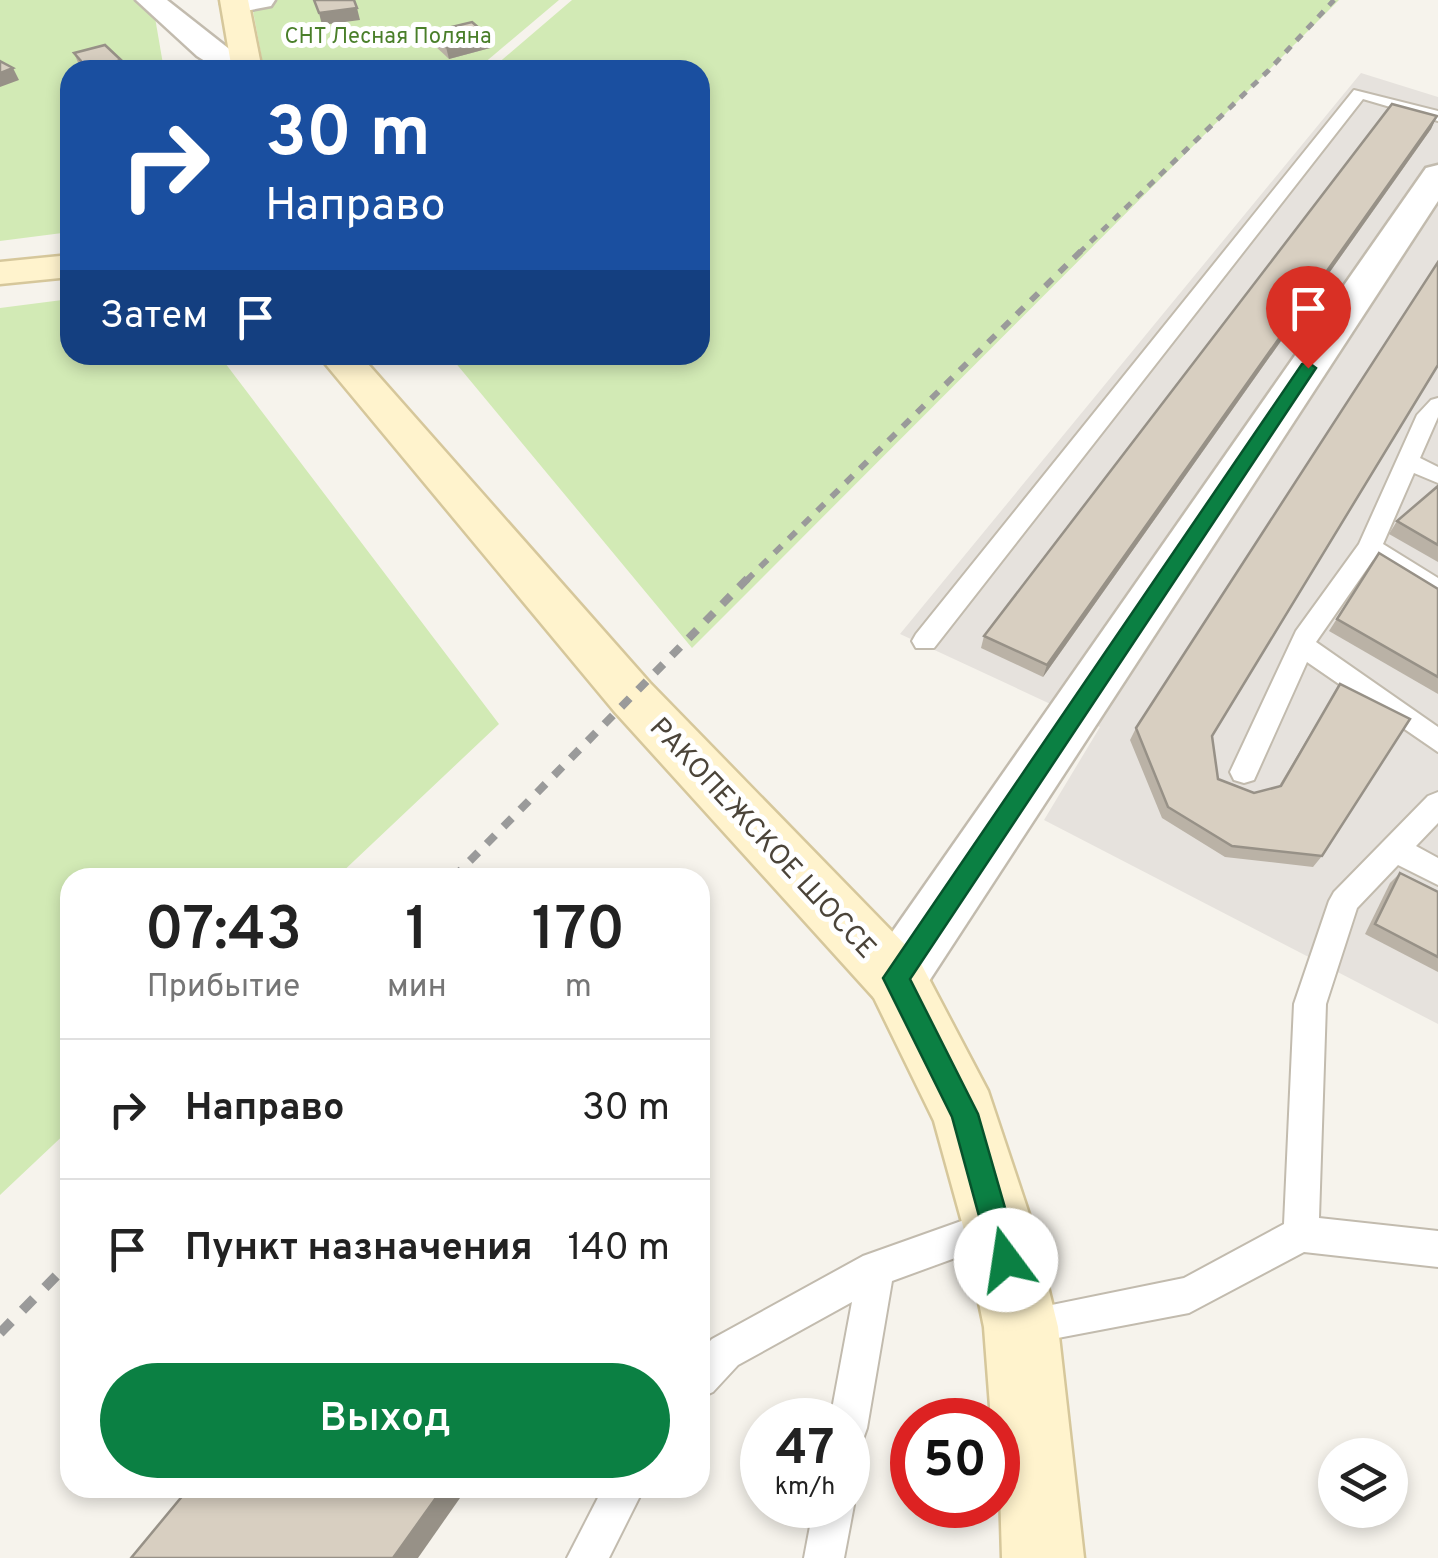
<!DOCTYPE html>
<html lang="ru">
<meta charset="utf-8">
<style>
:root{--surface:#fff;--page:#f6f6f6;--text:#222;--muted:#767676;--line:#e0e0e0;--accent:#0b8043}
body{margin:0;font-family:Overpass,sans-serif;background:var(--page);color:var(--text);height:100vh;display:flex;flex-direction:column;font-size:38px;white-space:nowrap}
*{box-sizing:border-box;margin:0}
p{font-size:32px;color:var(--muted)}
.icon{flex:none;width:55px;height:55px;fill:none;stroke:currentColor;stroke-width:2;stroke-linecap:round;stroke-linejoin:round}
.map{position:relative;flex:1;overflow:hidden}
.sheet{position:absolute;left:60px;top:868px;width:650px;height:630px;display:flex;flex-direction:column;background:var(--surface);border-radius:30px;box-shadow:0 5px 15px #0003}
.sheet>*{flex:none}
.guide{position:absolute;left:60px;top:60px;width:650px;height:305px;border-radius:30px;box-shadow:0 5px 15px #0003;background:#1a4fa0;color:#fff;overflow:hidden}
.controls{position:absolute;left:1318px;top:1438px;display:grid;gap:20px}
.controls a{display:grid;place-items:center;width:90px;height:90px;border-radius:50%;background:var(--surface);box-shadow:0 5px 15px #0003;font-size:50px}
.speed{position:absolute;left:740px;top:1398px;display:flex;gap:20px;font-size:50px;font-weight:700;text-align:center}
.speed>*{display:grid;place-content:center;width:130px;height:130px;border-radius:50%;background:var(--surface);box-shadow:0 5px 15px #0003;line-height:1}
.speed small{font-size:25px;font-weight:400}
.speed .limit{border:15px solid #d22;background:#fff;color:#111}
.pin{position:absolute;display:grid;place-items:center;width:85px;height:85px;color:#fff;margin:-102px -42px;border-radius:50% 50% 50% 0;rotate:-45deg;box-shadow:0 0 10px #0007}
.pin .icon{rotate:45deg}
.me{position:absolute;width:110px;margin:-55px;rotate:346deg;stroke-linejoin:round;filter:drop-shadow(0 0 8px #0008)}
.turn{display:flex;align-items:center;gap:35px;height:210px;padding:0 40px;font-size:45px}
.turn .icon{width:130px;height:130px;stroke-width:2.5}
.turn b{display:block;font-size:70px;line-height:85px}
.then{display:flex;align-items:center;height:95px;padding:0 40px;background:#0003;gap:20px;font-size:38px}
.eta{display:flex;justify-content:space-evenly;align-items:center;height:170px;text-align:center}
.eta b{font-size:60px;font-weight:600;line-height:70px}
.primary-button{display:flex;gap:20px;margin-top:auto;padding:20px 40px}
.primary-button a{flex:1;height:115px;border-radius:60px;background:var(--accent);color:#fff;font-size:40px;font-weight:600;line-height:115px;text-align:center}
ul{padding:0;list-style:none}
li{display:flex;align-items:center;gap:30px;height:140px;padding:0 40px;border-top:2px solid var(--line)}
li div{flex:1}
li b{display:block;font-size:38px}
li em{font-style:normal}
.map>svg:first-child{display:block}
.industrial{fill:#e6e2dd}
.green{fill:#d2eab5}
.lines{fill:none;stroke-linecap:round;stroke-linejoin:round}
.lane-casing{stroke:#c2bbae;stroke-width:4}
.street-casing{stroke:#c2bbae;stroke-width:5}
.secondary-casing{stroke:#d6c79b;stroke-width:5}
.lane{fill:#fff;fill-rule:evenodd}
.street{fill:#fff;fill-rule:evenodd}
.secondary{fill:#fff3cd;fill-rule:evenodd}
.rail-far3{stroke:#9a9a9a;stroke-width:5;stroke-dasharray:8 8;stroke-linecap:butt}
.rail-far2{stroke:#9a9a9a;stroke-width:6;stroke-dasharray:10 10;stroke-linecap:butt}
.rail-far1{stroke:#9a9a9a;stroke-width:8;stroke-dasharray:12 12;stroke-linecap:butt}
.rail{stroke:#9a9a9a;stroke-width:10;stroke-dasharray:16 16;stroke-linecap:butt}
.wall{fill:#bab2a6}
.shaded-wall{fill:#979187}
.building{fill:#d8cfc1;stroke:#979187;stroke-width:2.5}
.route{fill:#0b8043;stroke:#07532c;stroke-width:2.5}
.labels{text-anchor:middle;stroke-width:10;stroke-linejoin:round;paint-order:stroke}
.far-park-label{font-size:22px;fill:#4a7f2a;stroke:#fff}
.street-label{font-size:28px;fill:#4b4439;stroke:#fff}
</style>
<div class="map">
<svg width="1438" height="1558" viewBox="0 0 1438 1558">
<rect width="100%" height="100%" fill="#f6f3ec"/>
<polygon class="industrial" points="1361,73 1438,97 1438,1024 1044,820 1100,727 900,634"/>
<g class="green">
<polygon points="0,0 152,0 164,70 70,70 70,232 0,241"/>
<polygon points="251,0 559,0 476,70 264,70"/>
<polygon points="572,0 1339,0 692,648 449,355 700,355 700,70 490,70"/>
<polygon points="70,299 70,355 219,355 499,724 337,877 70,878 70,1129 0,1195 0,308"/>
</g>
<g class="lines">
<g class="lane-casing">
<g id="lane">
<polygon points="1354,90 1438,111 1438,121 1363,99 934,648 916,648 912,641 916,634"/>
<polygon points="1438,398 1438,417 1420,458 1438,467 1438,483 1414,473 1383,544 1438,578 1438,598 1373,560 1316,642 1438,727 1438,752 1307,662 1254,780 1244,783 1234,780 1230,772 1296,631 1359,544 1417,415 1431,400"/>
<polygon points="1438,792 1438,823 1416,846 1438,858 1438,885 1398,865 1357,908 1326,1004 1319,1218 1438,1231 1438,1267 1304,1252 1189,1313 1021,1345 1008,1340 1003,1327 1008,1314 1184,1278 1284,1224 1294,1004 1329,901 1334,892 1428,796"/>
<polygon points="998,1208 1010,1214 1016,1226 1010,1238 892,1281 867,1428 862,1442 848,1447 848,1420 830,1420 852,1302 738,1365 713,1392 700,1398 700,1351 712,1339 863,1256"/>
<polygon points="603,1488 644,1488 609,1558 567,1558"/>
<polygon points="848,1491 854,1505 844,1558 804,1558 814,1505 848,1505"/>
</g>
</g>
<g class="street-casing">
<g id="street">
<polygon points="136,0 167,0 256,70 219,70 197,56"/>
<polygon points="223,0 275,0 271,6 235,13 225,10 221,4"/>
<polygon points="1438,165 1438,201 918,998 896,1006 874,998 865,978 874,958 1426,168"/>
</g>
</g>
<g class="secondary-casing">
<g id="secondary">
<polygon points="220,0 248,0 262,70 232,70"/>
<polygon points="70,255 70,277 0,284 0,262"/>
<polygon points="318,355 360,355 650,683 918,958 988,1091 1033,1226 1058,1327 1084,1558 1002,1558 998,1420 991,1420 984,1327 963,1226 934,1121 874,998 614,711"/>
</g>
</g>
<use href="#lane" class="lane"/>
<use href="#street" class="street"/>
<use href="#secondary" class="secondary"/>
<polyline class="rail-far3" points="1079,253 1269,70 1334,0"/>
<polyline class="rail-far2" points="746,581 1081,251"/>
<polyline class="rail-far1" points="453,878 748,578"/>
<polyline class="rail" points="0,1333 70,1262"/>
</g>
<g class="wall">
<polygon points="431,32 488,36 490,48 449,59 433,44"/>
<polygon points="74,53 121,60 125,70 83,70 79,65"/>
<polygon points="1437,116 1431,129 1043,677 981,648 984,636"/>
<polygon points="1438,486 1438,562 1389,534 1397,521"/>
<polygon points="1379,553 1438,589 1438,694 1329,631"/>
<polygon points="1340,684 1322,856 1313,867 1225,857 1162,818 1130,740 1136,728 1212,736 1218,779 1254,793 1279,786"/>
<polygon points="1400,873 1438,892 1438,972 1365,934 1390,883"/>
</g>
<g class="shaded-wall">
<polygon points="357,8 360,20 322,25 319,13"/>
<polygon points="488,36 490,48 449,59 446,47"/>
<polygon points="121,60 125,70 89,70"/>
<polygon points="13,68 19,80 0,87 0,73"/>
<polygon points="1437,116 1431,129 1043,677 1047,665"/>
<polygon points="443,1488 467,1488 418,1558 393,1558"/>
</g>
<g class="building">
<polygon points="314,0 354,0 357,8 319,13"/>
<polygon points="472,22 488,36 446,47 431,32"/>
<polygon points="105,45 121,60 89,70 74,53"/>
<polygon points="0,61 13,68 0,73"/>
<polygon points="1392,104 1437,116 1047,665 984,636"/>
<polygon points="1438,262 1438,365 1212,736 1218,779 1254,793 1281,786 1340,684 1410,719 1322,856 1232,846 1168,807 1136,728"/>
<polygon points="1438,486 1438,545 1397,521"/>
<polygon points="1379,553 1438,589 1438,677 1337,619"/>
<polygon points="1400,873 1438,892 1438,957 1375,924"/>
<polygon points="189,1488 443,1488 393,1558 131,1558"/>
</g>
<polygon class="route" points="1308,362 1316,368 910,979 978,1114 1020,1260 1016,1270 1006,1274 995,1270 991,1260 952,1117 883,978 1302,364"/>
<g class="labels">
<g class="far-park-label">
<text x="388" y="43">СНТ Лесная Поляна</text>
</g>
<g class="street-label">
<text transform="translate(764 837) rotate(47)" y="10">РАКОПЕЖСКОЕ ШОССЕ</text>
</g>
</g>
</svg>
<div class="controls">
<a><svg class="icon" aria-label="layers" viewBox="0 0 24 24"><path d="M12 4l9 5-9 5-9-5zM3 14l9 5 9-5"/></svg></a>
</div>
<div class="speed"><div>47<small>km/h</small></div><div class="limit">50</div></div>
<div class="pin" style="left:1308px;top:368px;background:#d93025"><svg class="icon" aria-label="arrive" viewBox="0 0 24 24"><path d="M6 21V4h12l-3 4 3 4H6"/></svg></div>
<svg class="me" style="left:1006px;top:1260px" viewBox="-20 -20 40 40"><circle r="19" fill="#fff"/><path d="M0-13L10 11 0 6-10 11z" fill="#0b8043"/></svg>
<div class="guide">
<div class="turn"><svg class="icon" aria-label="right" viewBox="0 0 24 24"><path d="M7 20v-9h11M14 6l5 5-5 5"/></svg><div><b>30 m</b>Направо</div></div>
<div class="then">Затем<svg class="icon" aria-label="arrive" viewBox="0 0 24 24"><path d="M6 21V4h12l-3 4 3 4H6"/></svg></div>
</div>
<section class="sheet">
<div class="eta">
<div><b>07:43</b><p>Прибытие</p></div>
<div><b>1</b><p>мин</p></div>
<div><b>170</b><p>m</p></div>
</div>
<ul>
<li><svg class="icon" aria-label="right" viewBox="0 0 24 24"><path d="M7 20v-9h11M14 6l5 5-5 5"/></svg><div><b>Направо</b></div><em>30 m</em></li>
<li><svg class="icon" aria-label="arrive" viewBox="0 0 24 24"><path d="M6 21V4h12l-3 4 3 4H6"/></svg><div><b>Пункт назначения</b></div><em>140 m</em></li>
</ul>
<div class="primary-button"><a>Выход</a></div>
</section>
</div>
